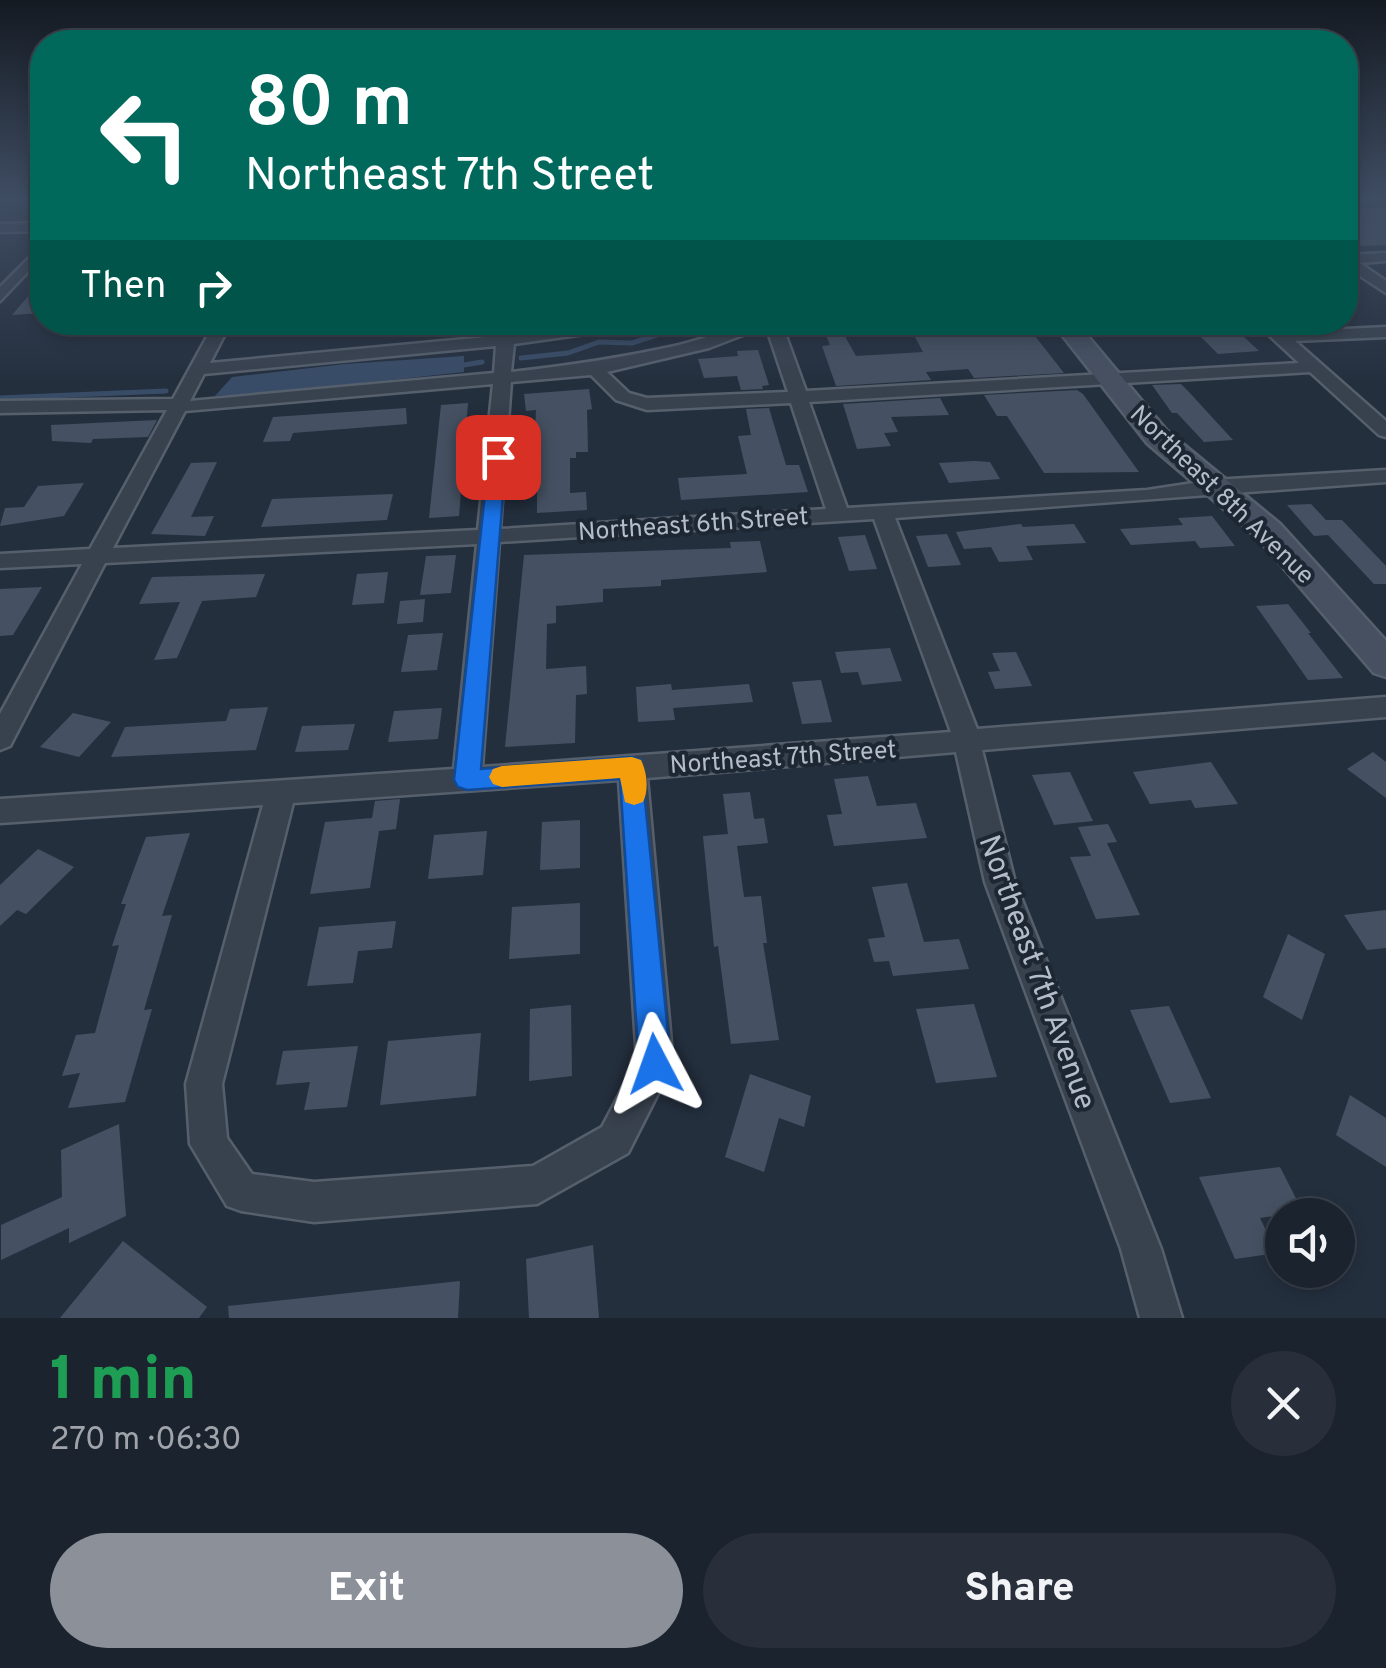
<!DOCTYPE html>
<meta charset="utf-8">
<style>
:root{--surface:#1b232e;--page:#282f3a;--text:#f1f3f6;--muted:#a0a4aa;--line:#39404a;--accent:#8c9099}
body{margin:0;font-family:Overpass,sans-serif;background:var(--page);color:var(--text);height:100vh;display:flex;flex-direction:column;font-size:38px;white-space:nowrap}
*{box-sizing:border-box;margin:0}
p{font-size:32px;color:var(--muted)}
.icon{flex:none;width:55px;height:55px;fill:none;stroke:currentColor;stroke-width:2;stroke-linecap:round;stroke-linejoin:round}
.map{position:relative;height:1318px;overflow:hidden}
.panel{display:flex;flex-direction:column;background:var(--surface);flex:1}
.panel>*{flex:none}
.top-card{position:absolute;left:30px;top:30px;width:1328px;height:305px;border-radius:40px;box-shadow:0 5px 15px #0003,0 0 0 2px var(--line);background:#00695c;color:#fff;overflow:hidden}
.fabs{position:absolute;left:1265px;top:1198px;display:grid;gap:20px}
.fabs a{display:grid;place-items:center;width:90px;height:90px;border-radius:50%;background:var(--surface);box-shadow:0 5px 15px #0003,0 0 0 2px var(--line);font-size:50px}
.pin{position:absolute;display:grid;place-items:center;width:85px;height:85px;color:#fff;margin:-42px;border-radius:20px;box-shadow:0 5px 15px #0006}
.me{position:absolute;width:110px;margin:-55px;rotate:356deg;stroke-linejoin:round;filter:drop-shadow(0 0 8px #0008)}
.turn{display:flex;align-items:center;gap:35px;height:210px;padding:0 50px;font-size:45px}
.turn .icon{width:130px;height:130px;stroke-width:2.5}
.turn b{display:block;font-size:70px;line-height:85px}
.then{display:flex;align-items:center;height:95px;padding:0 50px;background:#0003;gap:20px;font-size:38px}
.round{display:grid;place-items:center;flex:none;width:105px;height:105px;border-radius:52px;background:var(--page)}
.head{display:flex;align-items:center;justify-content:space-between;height:170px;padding:0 50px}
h1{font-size:60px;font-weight:800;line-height:75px;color:#1e9e55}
.button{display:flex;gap:20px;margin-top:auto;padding:20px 50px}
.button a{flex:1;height:115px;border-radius:60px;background:var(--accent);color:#fff;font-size:40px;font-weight:800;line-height:115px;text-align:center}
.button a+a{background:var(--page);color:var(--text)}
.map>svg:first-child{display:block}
.water{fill:#394c67}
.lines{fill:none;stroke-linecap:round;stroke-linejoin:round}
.stream-far1{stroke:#394c67;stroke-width:4}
.stream{stroke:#394c67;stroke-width:5}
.building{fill:#455162}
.street-casing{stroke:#565f6c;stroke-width:5}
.secondary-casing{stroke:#565f6c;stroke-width:5}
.street{fill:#38414e;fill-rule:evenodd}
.secondary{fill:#465061;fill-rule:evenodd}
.route{fill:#1a73e8;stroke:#114b97;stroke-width:2.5}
.slow{fill:#f59e0b}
.labels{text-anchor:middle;stroke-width:8;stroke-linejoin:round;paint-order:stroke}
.street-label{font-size:25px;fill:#b4bcc9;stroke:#1d2633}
.near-street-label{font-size:30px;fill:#b4bcc9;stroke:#1d2633}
</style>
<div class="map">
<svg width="1386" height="1318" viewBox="0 0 1386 1318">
<rect width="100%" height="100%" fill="#242f3e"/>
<polygon class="water" points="464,356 464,372 272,393 215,396 232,377 345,364"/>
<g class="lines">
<polyline class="stream-far1" points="667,332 699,322"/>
<g class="stream">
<polyline points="521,358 568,353 599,342 632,343 675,329"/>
<polyline points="464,365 482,362"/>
<polyline points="0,398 166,391"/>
</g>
</g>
<g class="building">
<polygon points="1386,207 1386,245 1362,246 1345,239 1345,209"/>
<polygon points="42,280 42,313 12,315"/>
<polygon points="820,322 837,322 856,356 923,352 907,322 1024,322 1064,373 974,378 968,369 926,372 931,380 836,386 822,346 830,345"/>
<polygon points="1186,322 1228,322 1259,351 1218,354"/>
<polygon points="758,350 769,385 762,386 763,389 741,390 737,376 704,378 698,359 738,356 737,351"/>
<polygon points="1181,384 1188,391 1233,440 1204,442 1177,413 1172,413 1152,385"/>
<polygon points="589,389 592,409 587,410 588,452 576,452 576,458 570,458 570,493 586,492 587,510 537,513 537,487 527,488 527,471 533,470 536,410 526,411 524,394"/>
<polygon points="1077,390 1083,394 1139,472 1044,473 1007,416 997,416 984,395"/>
<polygon points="940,398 949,415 891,417 898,432 884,433 891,446 857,449 843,404"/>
<polygon points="468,403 459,516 429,518 441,405"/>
<polygon points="406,408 407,424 293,433 290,441 263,442 273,417"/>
<polygon points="769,408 786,465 799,465 808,492 681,500 678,478 747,474 738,436 751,435 746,409"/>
<polygon points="157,420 148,437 93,439 91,443 52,441 51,425"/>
<polygon points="974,461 990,462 1000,479 949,483 939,463"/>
<polygon points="217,462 191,517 214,516 205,536 151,534 191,463"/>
<polygon points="84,483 64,516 0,526 5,508 24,507 38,486"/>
<polygon points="393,494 387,520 261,527 272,499"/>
<polygon points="1311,504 1326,520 1342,520 1386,566 1386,584 1374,584 1328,535 1314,536 1287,505"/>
<polygon points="1212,516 1235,546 1200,548 1195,541 1131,545 1120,529 1183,525 1178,518"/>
<polygon points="1021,524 1023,527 1074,524 1086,543 1026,546 1033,560 999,562 991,547 964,549 956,532"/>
<polygon points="947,534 961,565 928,567 916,536"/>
<polygon points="865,535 877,569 849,571 838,537"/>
<polygon points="760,541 767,572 661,580 661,586 603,589 603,602 556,606 556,623 547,624 546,669 586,666 587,694 576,695 575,743 505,747 524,555 731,548 730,542"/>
<polygon points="456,555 451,593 420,595 426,556"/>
<polygon points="388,572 384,603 352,605 357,574"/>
<polygon points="265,574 256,597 202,601 177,658 154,660 180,602 139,604 152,577"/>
<polygon points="42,587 13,635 0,636 0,589"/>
<polygon points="425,599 423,622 397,624 400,601"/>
<polygon points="1288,604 1311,633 1308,633 1343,678 1308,680 1256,606"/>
<polygon points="443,633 437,670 401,672 408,635"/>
<polygon points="890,648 902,681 862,685 858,672 841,673 835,652"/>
<polygon points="1016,652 1032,686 995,689 988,672 1000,671 992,653"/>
<polygon points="821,680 832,722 802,724 792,682"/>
<polygon points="671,684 672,690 749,684 753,702 673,708 675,720 638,722 636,687"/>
<polygon points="268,707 256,750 111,757 125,727 226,721 230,709"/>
<polygon points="442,708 438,739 388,742 394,711"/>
<polygon points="73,713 111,722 79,757 40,747"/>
<polygon points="355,724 348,750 295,752 302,726"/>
<polygon points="1373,752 1386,762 1386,798 1347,769"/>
<polygon points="1211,762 1238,804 1195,808 1191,800 1150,804 1133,772"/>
<polygon points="1070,772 1093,821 1054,825 1032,775"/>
<polygon points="868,776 877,806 916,803 927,838 834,846 827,815 842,814 834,779"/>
<polygon points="750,792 754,819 764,818 768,843 737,846 744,897 761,896 767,943 763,943 779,1040 731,1044 718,946 714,947 703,836 728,834 723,794"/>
<polygon points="400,799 396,829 379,831 370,888 310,894 325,822 372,818 375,801"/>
<polygon points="580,820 580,868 540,870 542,822"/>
<polygon points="1108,824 1117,842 1107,843 1140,915 1096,919 1070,857 1091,856 1078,827"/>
<polygon points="487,831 483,875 428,879 434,835"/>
<polygon points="190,833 162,916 172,915 144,1010 152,1009 125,1102 68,1108 80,1073 62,1076 76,1035 95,1033 119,945 112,946 126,904 121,904 146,837"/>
<polygon points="38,849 74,867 26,914 17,910 0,926 0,885"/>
<polygon points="907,883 924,942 959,939 969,969 893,976 889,961 874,962 868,939 885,937 872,887"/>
<polygon points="580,903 580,954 509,959 512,907"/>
<polygon points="1386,910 1386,948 1367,950 1344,915"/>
<polygon points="396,921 392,948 358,951 353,983 307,986 319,927"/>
<polygon points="1288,934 1325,954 1302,1020 1263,997"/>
<polygon points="974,1004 997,1077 936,1083 916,1009"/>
<polygon points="571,1005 572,1076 529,1081 530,1009"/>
<polygon points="1169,1006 1211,1098 1170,1103 1130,1010"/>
<polygon points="481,1033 476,1096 380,1105 388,1041"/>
<polygon points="358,1046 347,1107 304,1110 310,1082 276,1085 283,1051"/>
<polygon points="750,1074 811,1096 804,1127 779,1118 764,1172 725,1157"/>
<polygon points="1350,1095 1386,1118 1386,1167 1336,1135"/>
<polygon points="119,1124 126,1216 69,1243 69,1228 1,1260 1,1225 62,1197 61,1150"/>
<polygon points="1280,1167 1303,1212 1260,1218 1277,1253 1235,1259 1199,1177"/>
<polygon points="123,1241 207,1307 199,1318 60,1318"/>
<polygon points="593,1245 599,1318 529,1318 526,1259"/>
<polygon points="460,1281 458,1318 229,1318 228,1306"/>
</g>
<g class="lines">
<g class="street-casing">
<g id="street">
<polygon points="42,223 42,231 0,232 0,224"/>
<polygon points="42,245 42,257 0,301 0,287"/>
<polygon points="1386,253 1386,261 1360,263 1386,281 1386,293 1345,266 1345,255"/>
<path d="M 215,322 L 231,322 L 210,363 L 497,336 L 499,322 L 515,322 L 514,334 L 596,322 L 643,322 L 635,327 L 514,344 L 511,372 C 567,366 620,358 675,346 C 713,337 741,322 781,322 L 806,391 L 1299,363 L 1255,322 L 1273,322 L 1284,332 L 1386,327 L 1386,337 L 1295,341 L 1386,421 L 1386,437 L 1379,435 L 1310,372 L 809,402 L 847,508 L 1147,490 L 1213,480 L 1386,470 L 1386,482 L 895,518 L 977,729 L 1386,697 L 1386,717 L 982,750 L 1015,882 L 1161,1249 L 1182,1318 L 1140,1318 L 1121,1249 L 985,882 L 956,752 L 647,778 L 673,1064 L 628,1153 L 537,1204 L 314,1222 L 241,1211 L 227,1206 L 190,1144 L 186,1084 L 263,805 L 0,823 L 0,799 L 454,769 L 477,544 L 105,563 L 10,746 L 0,750 L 0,714 L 82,564 L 0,568 L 0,554 L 90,549 L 167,410 L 0,413 L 0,401 L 173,399 ZM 766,326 L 788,392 L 647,398 L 629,393 L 607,372 L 709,348 ZM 496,346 L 494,373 L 190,401 L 204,374 ZM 591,375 L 616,400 L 647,410 L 791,403 L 826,509 L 500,529 L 511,382 ZM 493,384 L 478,530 L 113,548 L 185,411 ZM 874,519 L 951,732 L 482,767 L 499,542 ZM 619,780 L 637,1061 L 602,1127 L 533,1166 L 314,1182 L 252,1174 L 227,1138 L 222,1084 L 293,803 Z"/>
</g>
</g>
<g class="secondary-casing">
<polygon id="secondary" points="1052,322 1076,322 1167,431 1280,524 1386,641 1386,677 1374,673 1258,538 1147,443"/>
</g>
<use href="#street" class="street"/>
<use href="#secondary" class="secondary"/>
</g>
<linearGradient id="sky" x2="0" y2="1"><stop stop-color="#141a22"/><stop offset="0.52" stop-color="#3f4d63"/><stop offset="1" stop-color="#3f4d63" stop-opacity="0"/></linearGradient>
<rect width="1386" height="382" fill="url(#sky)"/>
<polygon class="route" points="498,452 506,457 481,769 632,757 641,760 671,1064 666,1076 655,1080 644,1076 639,1064 620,779 467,790 458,787 454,780 489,457"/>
<path class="slow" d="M 632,757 L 641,760 C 647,772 649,790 643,802 L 634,805 L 625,802 L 620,778 L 502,787 L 493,784 L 489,777 L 493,769 L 502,766 Z"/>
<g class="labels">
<g class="street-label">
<text transform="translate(1223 494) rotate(44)" y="9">Northeast 8th Avenue</text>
<text transform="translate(693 523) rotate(-4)" y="9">Northeast 6th Street</text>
<text transform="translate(783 756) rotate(-4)" y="9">Northeast 7th Street</text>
</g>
<g class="near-street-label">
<text transform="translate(1038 972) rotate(70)" y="10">Northeast 7th Avenue</text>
</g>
</g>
</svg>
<div class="fabs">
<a><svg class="icon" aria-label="sound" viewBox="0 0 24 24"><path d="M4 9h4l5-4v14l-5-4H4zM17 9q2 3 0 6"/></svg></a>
</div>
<div class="pin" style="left:498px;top:457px;background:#d93025"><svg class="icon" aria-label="arrive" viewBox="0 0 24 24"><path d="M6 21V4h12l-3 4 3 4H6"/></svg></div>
<svg class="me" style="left:655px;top:1064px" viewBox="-20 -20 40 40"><path d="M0-17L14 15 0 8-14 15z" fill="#1a73e8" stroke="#fff" stroke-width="4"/></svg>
<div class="top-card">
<div class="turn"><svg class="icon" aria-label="left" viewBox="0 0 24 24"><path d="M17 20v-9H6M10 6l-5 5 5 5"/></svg><div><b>80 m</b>Northeast 7th Street</div></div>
<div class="then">Then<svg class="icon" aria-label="right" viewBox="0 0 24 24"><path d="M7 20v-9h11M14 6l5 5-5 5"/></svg></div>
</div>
</div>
<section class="panel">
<div class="head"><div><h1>1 min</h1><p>270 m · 06:30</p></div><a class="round"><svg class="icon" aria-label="close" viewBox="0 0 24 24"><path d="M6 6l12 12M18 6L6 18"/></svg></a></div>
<div class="button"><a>Exit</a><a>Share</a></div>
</section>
